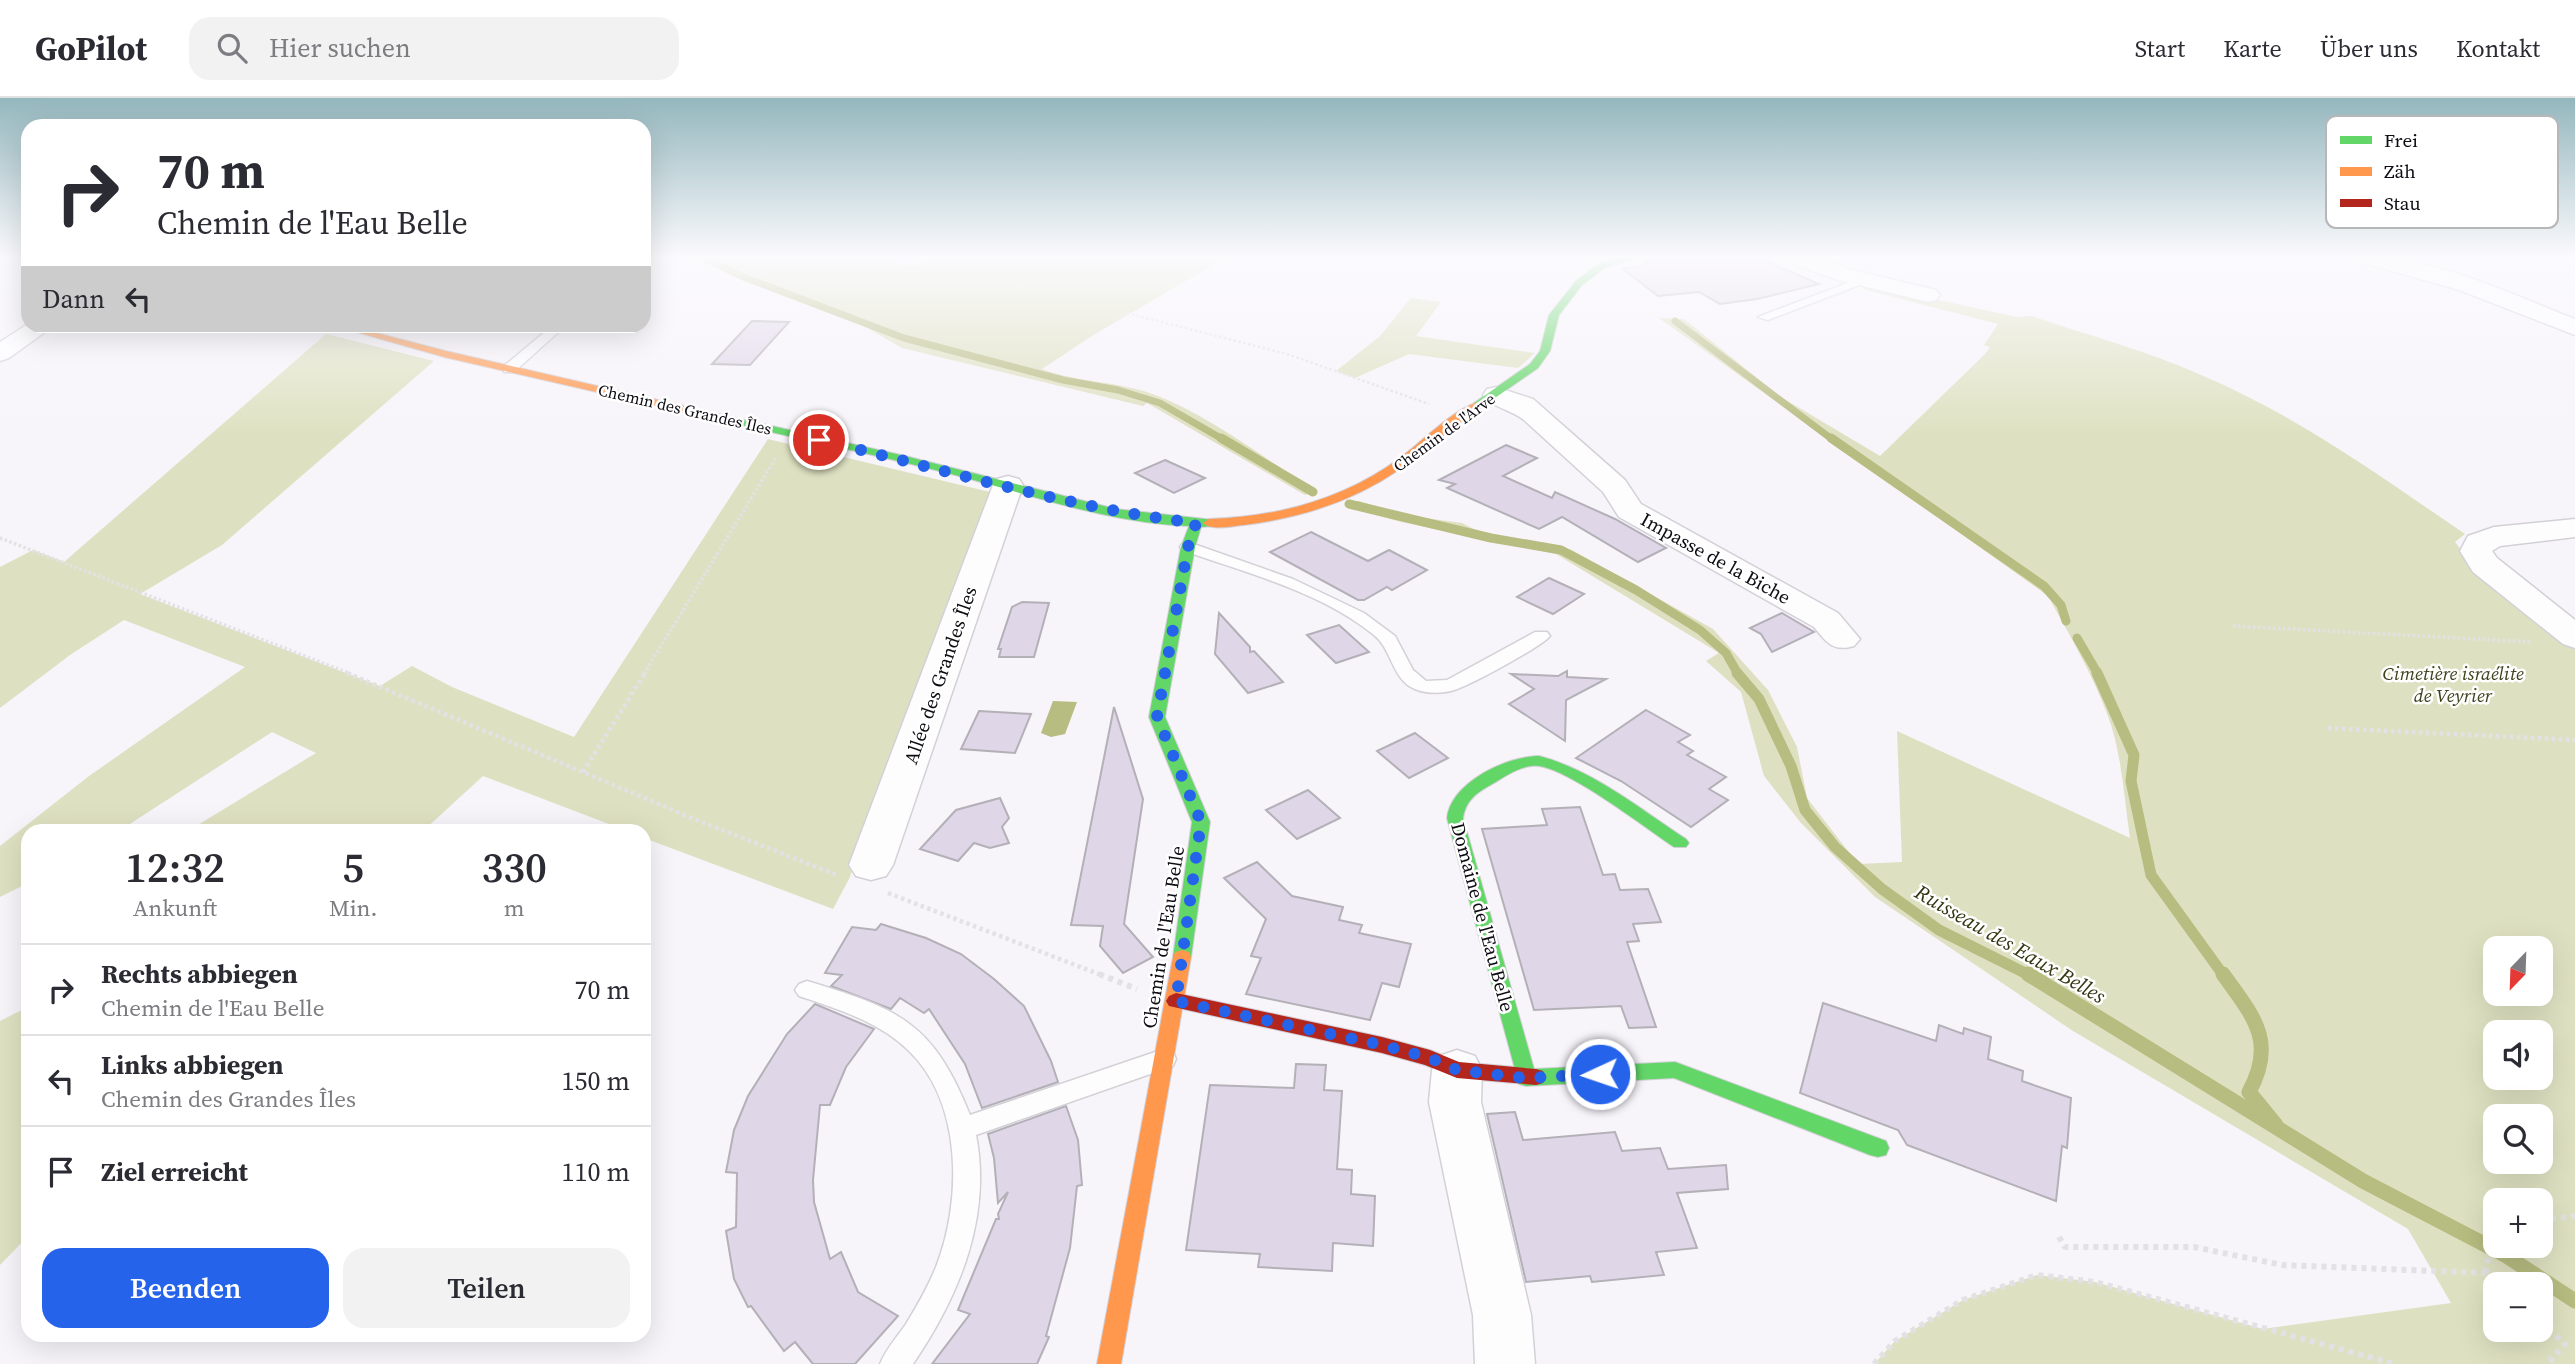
<!DOCTYPE html>
<html lang="de">
<meta charset="utf-8">
<style>
:root{--surface:#fff;--page:#f2f2f3;--text:#2b2b33;--muted:#7c7c81;--line:#e1e1e2;--accent:#2563eb}
body{margin:0;font-family:"Source Serif 4",serif;background:var(--page);color:var(--text);height:100vh;display:flex;flex-direction:column;font-size:26px;white-space:nowrap}
*{box-sizing:border-box;margin:0}
p{font-size:23px;color:var(--muted)}
.icon{flex:none;width:38px;height:38px;fill:none;stroke:currentColor;stroke-width:2;stroke-linecap:round;stroke-linejoin:round}
.map{position:relative;flex:1;overflow:hidden}
.drawer{position:absolute;left:21px;top:726px;width:630px;height:518px;display:flex;flex-direction:column;background:var(--surface);border-radius:21px;box-shadow:0 7px 28px #0002}
.drawer>*{flex:none}
.hud{position:absolute;left:21px;top:21px;width:630px;height:214px;border-radius:21px;box-shadow:0 7px 28px #0002;background:#fff;color:var(--text);overflow:hidden}
.needle{width:46px;rotate:203deg}
.buttons{position:absolute;left:2483px;top:838px;display:grid;gap:14px}
.buttons a{display:grid;place-items:center;width:70px;height:70px;border-radius:14px;background:var(--surface);box-shadow:0 7px 28px #0002;font-size:35px}
.pin{position:absolute;display:grid;place-items:center;width:60px;height:60px;color:#fff;margin:-30px;border:4px solid #fff;border-radius:50%;box-shadow:0 2px 7px #0007}
.me{position:absolute;width:77px;margin:-38px;rotate:267deg;stroke-linejoin:round;filter:drop-shadow(0 0 5px #0008)}
.turn{display:flex;align-items:center;gap:24px;height:147px;padding:0 21px;font-size:32px}
.turn .icon{width:91px;height:91px;stroke-width:2.5}
.turn b{display:block;font-size:49px;line-height:60px}
.then{display:flex;align-items:center;height:66px;padding:0 21px;background:#0003;gap:14px;font-size:26px}
.eta{display:flex;justify-content:space-evenly;align-items:center;height:119px;text-align:center}
.eta b{font-size:42px;font-weight:600;line-height:49px}
.primary-button{display:flex;gap:14px;margin-top:auto;padding:14px 21px}
.primary-button a{flex:1;height:80px;border-radius:21px;background:var(--accent);color:#fff;font-size:28px;font-weight:600;line-height:80px;text-align:center}
.primary-button a+a{background:var(--page);color:var(--text)}
ul{padding:0;list-style:none}
li{display:flex;align-items:center;gap:21px;height:91px;padding:0 21px;border-top:2px solid var(--line)}
li div{flex:1}
li b{display:block;font-size:26px}
li em{font-style:normal}
header{display:flex;align-items:center;gap:42px;box-sizing:border-box;height:98px;padding:0 35px;background:var(--surface);border-bottom:2px solid var(--line)}
header strong{font-size:33px}
nav{display:flex;gap:38px;margin-inline-start:auto;font-size:24px}
.search{width:490px;height:63px;background:var(--page);display:flex;align-items:center;gap:18px;box-sizing:border-box;padding:0 24px;border-radius:21px;color:var(--muted);font-size:26px}
.map>svg:first-child{display:block}
.green{fill:#dee1c1;fill-rule:evenodd}
.water{fill:#b7bc80}
.lines{fill:none;stroke-linecap:round;stroke-linejoin:round}
.stream-far3{stroke:#b7bc80;stroke-width:7}
.stream-far2{stroke:#b7bc80;stroke-width:9}
.stream-far1{stroke:#b7bc80;stroke-width:11}
.stream{stroke:#b7bc80;stroke-width:15}
.building{fill:#dfd6e8;stroke:#b3b0b7;stroke-width:2}
.lane-casing{stroke:#d3d0d7;stroke-width:3}
.street-casing{stroke:#d3d0d7;stroke-width:3}
.fast-casing{stroke:#d3d0d7;stroke-width:2}
.slow-casing{stroke:#d3d0d7;stroke-width:2}
.jam-casing{stroke:#d3d0d7;stroke-width:2}
.path-far3{stroke:#e2e1e3;stroke-width:2.5;stroke-dasharray:2.5 2.5;stroke-linecap:butt}
.path-far2{stroke:#e2e1e3;stroke-width:3.5;stroke-dasharray:2.5 2.5;stroke-linecap:butt}
.path-far1{stroke:#e2e1e3;stroke-width:4.5;stroke-dasharray:3.5 3.5;stroke-linecap:butt}
.path{stroke:#e2e1e3;stroke-width:6;stroke-dasharray:5 5;stroke-linecap:butt}
.lane{fill:#fefdfe;fill-rule:evenodd}
.street{fill:#fefdfe;fill-rule:evenodd}
.fast{fill:#63d668;fill-rule:evenodd}
.slow{fill:#ff974d;fill-rule:evenodd}
.jam{fill:#b3261e;fill-rule:evenodd}
.route{stroke:#2563eb;stroke-width:12;stroke-dasharray:0 21.6}
.labels{text-anchor:middle;stroke-width:5;stroke-linejoin:round;paint-order:stroke}
.far-street-label{font-size:16px;fill:#0e0b13;stroke:#fff}
.street-label{font-size:19px;fill:#0e0b13;stroke:#fff}
.park-label{font-size:19px;font-style:italic;fill:#3d411c;stroke:#fff}
.water-label{font-size:21px;font-style:italic;fill:#333711;stroke:#fff}
.key{fill:#fff;stroke:#b7b6b8;stroke-width:2}
.key-label{font-size:19px;fill:#0e0b13}
</style>
<header>
<strong>GoPilot</strong>
<div class="search"><svg class="icon" aria-label="search" viewBox="0 0 24 24"><circle cx="10" cy="10" r="6"/><path d="M15 15l6 6"/></svg>Hier suchen</div>
<nav><a>Start</a><a>Karte</a><a>Über uns</a><a>Kontakt</a></nav>
</header>
<div class="map">
<svg width="2575" height="1266" viewBox="0 0 2575 1266">
<rect width="100%" height="100%" fill="#f7f4fa"/>
<g class="green">
<path d="M 694,160 L 880,160 L 913,169 L 932,160 L 1225,160 L 1095,236 L 1042,271 C 1079,285 1121,283 1158,298 C 1211,319 1267,362 1316,393 L 1305,397 L 1147,305 L 1143,308 L 902,250 L 862,227 L 742,182 Z"/>
<path d="M 1871,187 L 2016,219 L 2031,218 C 2087,237 2147,253 2201,277 C 2296,317 2380,378 2465,436 L 2455,444 L 2478,474 L 2575,550 L 2575,1266 L 1874,1266 L 1895,1243 L 1963,1202 L 2037,1177 L 2095,1184 L 2263,1231 L 2451,1205 L 2408,1131 L 2073,933 L 1875,799 L 1801,725 L 1764,678 L 1741,594 L 1706,563 L 1719,555 L 1556,456 L 1401,424 L 1344,408 L 1359,403 L 1410,418 L 1462,425 L 1487,438 L 1572,452 L 1713,531 L 1768,592 L 1797,649 L 1807,700 L 1858,766 L 1902,764 L 1897,633 L 2130,740 C 2124,700 2122,656 2108,618 C 2093,577 2069,536 2048,498 L 1659,220 L 1684,221 L 1781,299 L 1880,358 L 1986,255 L 1990,249 L 1984,247 L 1998,226 L 1862,191 ZM 2496,850 L 2541,850 L 2541,896 L 2496,896 ZM 2496,934 L 2541,934 L 2541,980 L 2496,980 ZM 2496,1018 L 2541,1018 L 2541,1064 L 2496,1064 ZM 2496,1102 L 2541,1102 L 2541,1148 L 2496,1148 ZM 2496,1186 L 2541,1186 L 2541,1232 L 2496,1232 Z"/>
<polygon points="1411,200 1441,204 1416,238 1535,255 1518,270 1409,256 1355,280 1336,273 1380,238"/>
<polygon points="326,236 434,263 222,447 140,496 380,588 412,568 452,589 574,639 768,341 990,394 849,781 833,811 644,740 644,733 627,733 483,678 423,733 188,733 316,655 272,634 119,733 28,733 28,785 0,799 0,748 89,678 245,569 124,522 70,557 0,610 0,469 33,452 64,464"/>
<polygon points="28,909 28,1138 0,1167 0,923"/>
</g>
<polygon class="water" points="1053,603 1077,604 1065,636 1051,639 1041,635"/>
<g class="lines">
<g class="stream-far3">
<polyline points="704,160 746,180 904,240 1063,282 1118,292 1160,305 1224,342"/>
<polyline points="1675,223 1833,342"/>
</g>
<g class="stream-far2">
<polyline points="1221,340 1313,394"/>
<polyline points="1831,340 2044,488 2061,507 2066,523"/>
<polyline points="1349,406 1491,440 1561,452 1636,492 1700,532 1726,555 1738,576"/>
<polyline points="2077,540 2098,576"/>
</g>
<g class="stream-far1">
<polyline points="1737,575 1759,601 1791,668 1805,712 1835,749 1882,791 1939,832 2031,878"/>
<polyline points="2097,575 2134,657 2131,683 2151,777 2224,878"/>
</g>
<g class="stream">
<polyline points="2028,876 2363,1083 2505,1157 2575,1203"/>
<path d="M 2223,876 C 2253,918 2277,943 2249,994 L 2276,1027"/>
</g>
</g>
<g class="building">
<polygon points="1649,160 1759,160 1819,186 1757,201 1720,206 1699,194 1658,198 1623,171 1643,168"/>
<polygon points="752,223 789,224 750,267 712,266"/>
<polygon points="1506,347 1537,360 1503,378 1552,400 1555,394 1615,421 1666,450 1638,464 1562,419 1539,431 1447,390 1455,386 1439,382"/>
<polygon points="1165,362 1205,380 1174,395 1135,375"/>
<polygon points="1311,434 1368,463 1389,452 1427,472 1392,492 1387,489 1364,502 1358,502 1270,454"/>
<polygon points="1549,480 1584,496 1553,516 1517,499"/>
<polygon points="1022,504 1049,505 1034,559 999,559 1001,551 998,551 1012,509"/>
<polygon points="1219,515 1250,549 1250,554 1254,553 1283,584 1248,595 1215,556"/>
<polygon points="1782,515 1814,534 1772,554 1761,536 1750,530"/>
<polygon points="1339,527 1369,554 1336,565 1307,537"/>
<polygon points="1567,573 1567,579 1606,581 1566,602 1565,643 1509,606 1534,591 1511,576 1558,578"/>
<polygon points="1114,609 1143,701 1124,826 1153,859 1123,875 1100,848 1103,828 1071,827"/>
<polygon points="1646,612 1690,637 1678,644 1693,653 1687,657 1726,679 1709,691 1728,702 1691,729 1621,683 1576,660"/>
<polygon points="979,613 1031,616 1015,655 961,651"/>
<polygon points="1415,635 1448,660 1409,680 1377,653"/>
<polygon points="1308,692 1340,720 1297,741 1266,712"/>
<polygon points="1000,700 1009,720 1002,729 1009,745 990,750 974,745 958,763 920,751 956,712"/>
<polygon points="1580,709 1603,777 1615,776 1620,792 1648,791 1661,824 1633,826 1639,843 1627,844 1656,929 1629,930 1621,908 1534,912 1482,731 1547,727 1542,711"/>
<polygon points="1257,764 1292,798 1343,809 1339,822 1362,827 1359,835 1411,846 1399,889 1382,885 1370,922 1246,896 1261,860 1251,858 1266,821 1224,780"/>
<polygon points="881,826 926,840 961,856 994,881 1024,908 1051,963 1058,984 982,1010 965,966 929,911 924,915 900,900 891,911 831,888 842,877 825,875 852,829 876,832"/>
<polygon points="1823,905 1936,943 1939,927 1963,936 1964,930 1991,939 1988,961 2023,973 2022,983 2071,1000 2067,1050 2062,1048 2056,1103 1907,1047 1898,1032 1800,995"/>
<polygon points="815,906 874,931 846,969 830,1007 820,1007 813,1082 814,1104 830,1161 841,1154 858,1194 898,1218 855,1266 813,1266 795,1244 784,1253 751,1208 748,1209 734,1181 726,1133 736,1129 737,1075 726,1074 734,1032 748,998 787,936"/>
<polygon points="1296,966 1326,967 1324,992 1342,993 1337,1071 1352,1072 1351,1096 1375,1098 1373,1148 1333,1145 1332,1173 1258,1169 1260,1156 1186,1152 1210,987 1294,990"/>
<polygon points="1066,1008 1078,1042 1082,1087 1077,1088 1070,1150 1046,1238 1049,1239 1037,1266 932,1266 970,1216 958,1212 996,1121 999,1121 998,1116 1008,1094 998,1105 994,1060 988,1036"/>
<polygon points="1515,1014 1523,1042 1615,1034 1622,1053 1660,1050 1668,1071 1726,1067 1728,1091 1677,1095 1697,1150 1656,1154 1664,1177 1592,1184 1590,1178 1526,1184 1487,1016"/>
</g>
<g class="lines">
<g class="lane-casing">
<g id="lane">
<polygon points="1863,179 1867,180 1867,184 1768,222 1758,219"/>
<polygon points="552,228 565,228 514,274 504,274 504,268"/>
<path d="M 1188,444 L 1293,481 L 1364,515 L 1395,538 L 1413,572 L 1426,583 L 1447,582 L 1535,534 L 1547,534 L 1550,538 C 1541,549 1472,586 1457,591 C 1444,596 1427,596 1415,591 C 1392,582 1392,551 1374,537 C 1320,493 1246,475 1182,452 L 1180,449 L 1182,446 Z"/>
<path d="M 807,883 C 899,911 933,924 970,1017 L 1164,951 L 1173,954 L 1176,961 L 1173,968 L 976,1037 C 992,1120 959,1198 913,1266 L 880,1266 C 886,1251 897,1239 906,1226 C 917,1208 928,1189 936,1169 C 962,1103 963,1004 908,952 C 878,923 837,911 799,898 L 795,892 L 799,886 Z"/>
</g>
</g>
<g class="street-casing">
<g id="street">
<polygon points="1788,160 1818,160 1853,172 1936,192 1940,197 1936,202 1928,204 1838,182 1791,165"/>
<path d="M 2361,160 C 2425,154 2515,198 2575,221 L 2575,237 L 2459,192 L 2364,165 Z"/>
<polygon points="28,226 53,228 9,260 0,263 0,244"/>
<path d="M 1496,289 L 1533,301 L 1625,382 L 1641,406 L 1838,515 L 1860,541 L 1854,548 C 1833,554 1827,545 1814,529 L 1619,419 L 1603,394 L 1524,322 C 1512,312 1491,309 1483,297 L 1487,291 Z"/>
<polygon points="1008,378 1019,381 1023,387 893,767 886,778 871,782 856,778 849,767 993,387 997,381"/>
<polygon points="2575,421 2575,439 2500,448 2492,453 2497,460 2575,522 2575,550 2563,546 2473,474 2460,453 2468,438 2494,429"/>
<polygon points="1457,952 1475,958 1482,972 1481,1004 1531,1217 1535,1266 1475,1266 1473,1217 1429,1004 1432,972 1439,958"/>
</g>
</g>
<g class="fast-casing">
<g id="fast">
<polygon points="1625,160 1640,160 1606,169 1582,187 1559,217 1550,253 1538,270 1482,309 1474,309 1474,305 1530,266 1540,253 1549,217 1576,183 1600,165"/>
<path d="M 710,314 L 901,357 L 1116,411 L 1214,422 L 1214,428 L 1201,429 L 1195,449 L 1165,619 L 1210,724 L 1191,859 L 1189,864 L 1182,866 L 1175,864 L 1173,859 L 1192,724 L 1149,619 L 1181,449 L 1189,428 C 1109,425 1032,397 955,377 C 872,356 789,339 706,319 L 704,317 Z"/>
<path d="M 1539,658 C 1593,672 1640,711 1686,741 L 1689,745 L 1686,749 L 1674,749 C 1644,729 1572,673 1539,668 C 1523,666 1507,677 1494,685 C 1478,694 1466,701 1463,720 L 1534,971 L 1675,964 L 1886,1043 L 1889,1050 L 1886,1057 L 1878,1059 L 1870,1057 L 1674,980 L 1526,988 L 1519,986 L 1447,720 C 1451,685 1506,658 1539,658 Z"/>
</g>
</g>
<g class="slow-casing">
<g id="slow">
<polygon points="335,228 350,228 446,253 710,314 716,317 710,320 444,259"/>
<path d="M 1478,304 L 1482,305 L 1482,309 C 1453,328 1428,351 1400,371 C 1354,403 1300,420 1244,427 C 1232,428 1212,433 1203,425 L 1209,421 C 1278,419 1344,401 1400,360 C 1423,343 1452,312 1478,304 Z"/>
<polygon points="1182,852 1189,854 1191,859 1121,1266 1097,1266 1173,859 1175,854"/>
</g>
</g>
<g class="jam-casing">
<polygon id="jam" points="1176,895 1382,939 1430,952 1459,964 1536,971 1543,973 1546,979 1543,985 1536,987 1457,980 1425,967 1382,955 1169,908 1166,903 1169,898"/>
</g>
<g class="path-far3">
<polyline points="0,174 28,176"/>
<polyline points="1127,215 1287,256 1429,306"/>
</g>
<g class="path-far2">
<polyline points="0,440 351,576"/>
<polyline points="2233,528 2532,544"/>
<polyline points="644,576 777,358"/>
</g>
<g class="path-far1">
<polyline points="347,575 699,723 837,777"/>
<polyline points="2328,630 2575,642"/>
<polyline points="583,674 645,575"/>
<polyline points="888,795 1104,878"/>
</g>
<g class="path">
<polyline points="1099,876 1137,891"/>
<polyline points="2541,1122 2575,1118"/>
<polyline points="2059,1139 2065,1149 2194,1149 2282,1167 2486,1175 2499,1186"/>
<polyline points="2486,1175 2493,1128 2496,1127"/>
<polyline points="2541,1225 2565,1246 2547,1266"/>
<polyline points="1874,1266 1895,1243 1963,1202 2037,1177 2095,1184 2395,1266"/>
</g>
<use href="#lane" class="lane"/>
<use href="#street" class="street"/>
<use href="#fast" class="fast"/>
<use href="#slow" class="slow"/>
<use href="#jam" class="jam"/>
</g>
<linearGradient id="sky" x2="0" y2="1"><stop stop-color="#94b7be"/><stop offset="0.47" stop-color="#fbfafd"/><stop offset="1" stop-color="#fbfafd" stop-opacity="0"/></linearGradient>
<rect width="2575" height="337" fill="url(#sky)"/>
<g class="lines">
<path class="route" d="M 819,342 C 944,371 1068,410 1196,425 L 1188,449 L 1157,619 L 1201,724 L 1176,903 L 1382,947 L 1430,960 L 1457,972 L 1526,980 L 1600,976"/>
</g>
<g class="labels">
<g class="far-street-label">
<text transform="translate(685 311) rotate(13)" y="6">Chemin des Grandes Îles</text>
<text transform="translate(1444 334) rotate(-36)" y="6">Chemin de l'Arve</text>
</g>
<g class="street-label">
<text transform="translate(1716 460) rotate(29)" y="7">Impasse de la Biche</text>
<text transform="translate(940 577) rotate(-71)" y="7">Allée des Grandes Îles</text>
<text transform="translate(1483 819) rotate(75)" y="7">Domaine de l'Eau Belle</text>
<text transform="translate(1163 839) rotate(-81)" y="7">Chemin de l'Eau Belle</text>
</g>
<g class="park-label">
<text x="2453" y="582">Cimetière israélite<tspan x="2453" dy="22">de Veyrier</tspan></text>
</g>
<g class="water-label">
<text transform="translate(2010 846) rotate(30)" y="7">Ruisseau des Eaux Belles</text>
</g>
</g>
<rect x="2326" y="18" width="232" height="112" rx="10" class="key"/>
<rect x="2340" y="38" width="32" height="8" fill="#63d668"/>
<rect x="2340" y="69" width="32" height="9" fill="#ff974d"/>
<rect x="2340" y="101" width="32" height="8" fill="#b3261e"/>
<g class="key-label">
<text x="2384" y="49">Frei</text>
<text x="2384" y="80">Zäh</text>
<text x="2384" y="112">Stau</text>
</g>
</svg>
<div class="buttons">
<a><svg class="needle" viewBox="-14 -14 28 28"><path d="M0-13l5 13h-10z" fill="#e53935"/><path d="M0 13l5-13h-10z" fill="#7c7c81"/></svg></a>
<a><svg class="icon" aria-label="sound" viewBox="0 0 24 24"><path d="M4 9h4l5-4v14l-5-4H4zM17 9q2 3 0 6"/></svg></a>
<a><svg class="icon" aria-label="search" viewBox="0 0 24 24"><circle cx="10" cy="10" r="6"/><path d="M15 15l6 6"/></svg></a>
<a>+</a>
<a>−</a>
</div>
<div class="pin" style="left:819px;top:342px;background:#d93025"><svg class="icon" aria-label="arrive" viewBox="0 0 24 24"><path d="M6 21V4h12l-3 4 3 4H6"/></svg></div>
<svg class="me" style="left:1600px;top:976px" viewBox="-20 -20 40 40"><circle r="17" fill="#2563eb" stroke="#fff" stroke-width="3"/><path d="M0-11L8 9 0 5-8 9z" fill="#fff"/></svg>
<div class="hud">
<div class="turn"><svg class="icon" aria-label="right" viewBox="0 0 24 24"><path d="M7 20v-9h11M14 6l5 5-5 5"/></svg><div><b>70 m</b>Chemin de l'Eau Belle</div></div>
<div class="then">Dann<svg class="icon" aria-label="left" viewBox="0 0 24 24"><path d="M17 20v-9H6M10 6l-5 5 5 5"/></svg></div>
</div>
<section class="drawer">
<div class="eta">
<div><b>12:32</b><p>Ankunft</p></div>
<div><b>5</b><p>Min.</p></div>
<div><b>330</b><p>m</p></div>
</div>
<ul>
<li><svg class="icon" aria-label="right" viewBox="0 0 24 24"><path d="M7 20v-9h11M14 6l5 5-5 5"/></svg><div><b>Rechts abbiegen</b><p>Chemin de l'Eau Belle</p></div><em>70 m</em></li>
<li><svg class="icon" aria-label="left" viewBox="0 0 24 24"><path d="M17 20v-9H6M10 6l-5 5 5 5"/></svg><div><b>Links abbiegen</b><p>Chemin des Grandes Îles</p></div><em>150 m</em></li>
<li><svg class="icon" aria-label="arrive" viewBox="0 0 24 24"><path d="M6 21V4h12l-3 4 3 4H6"/></svg><div><b>Ziel erreicht</b></div><em>110 m</em></li>
</ul>
<div class="primary-button"><a>Beenden</a><a>Teilen</a></div>
</section>
</div>
